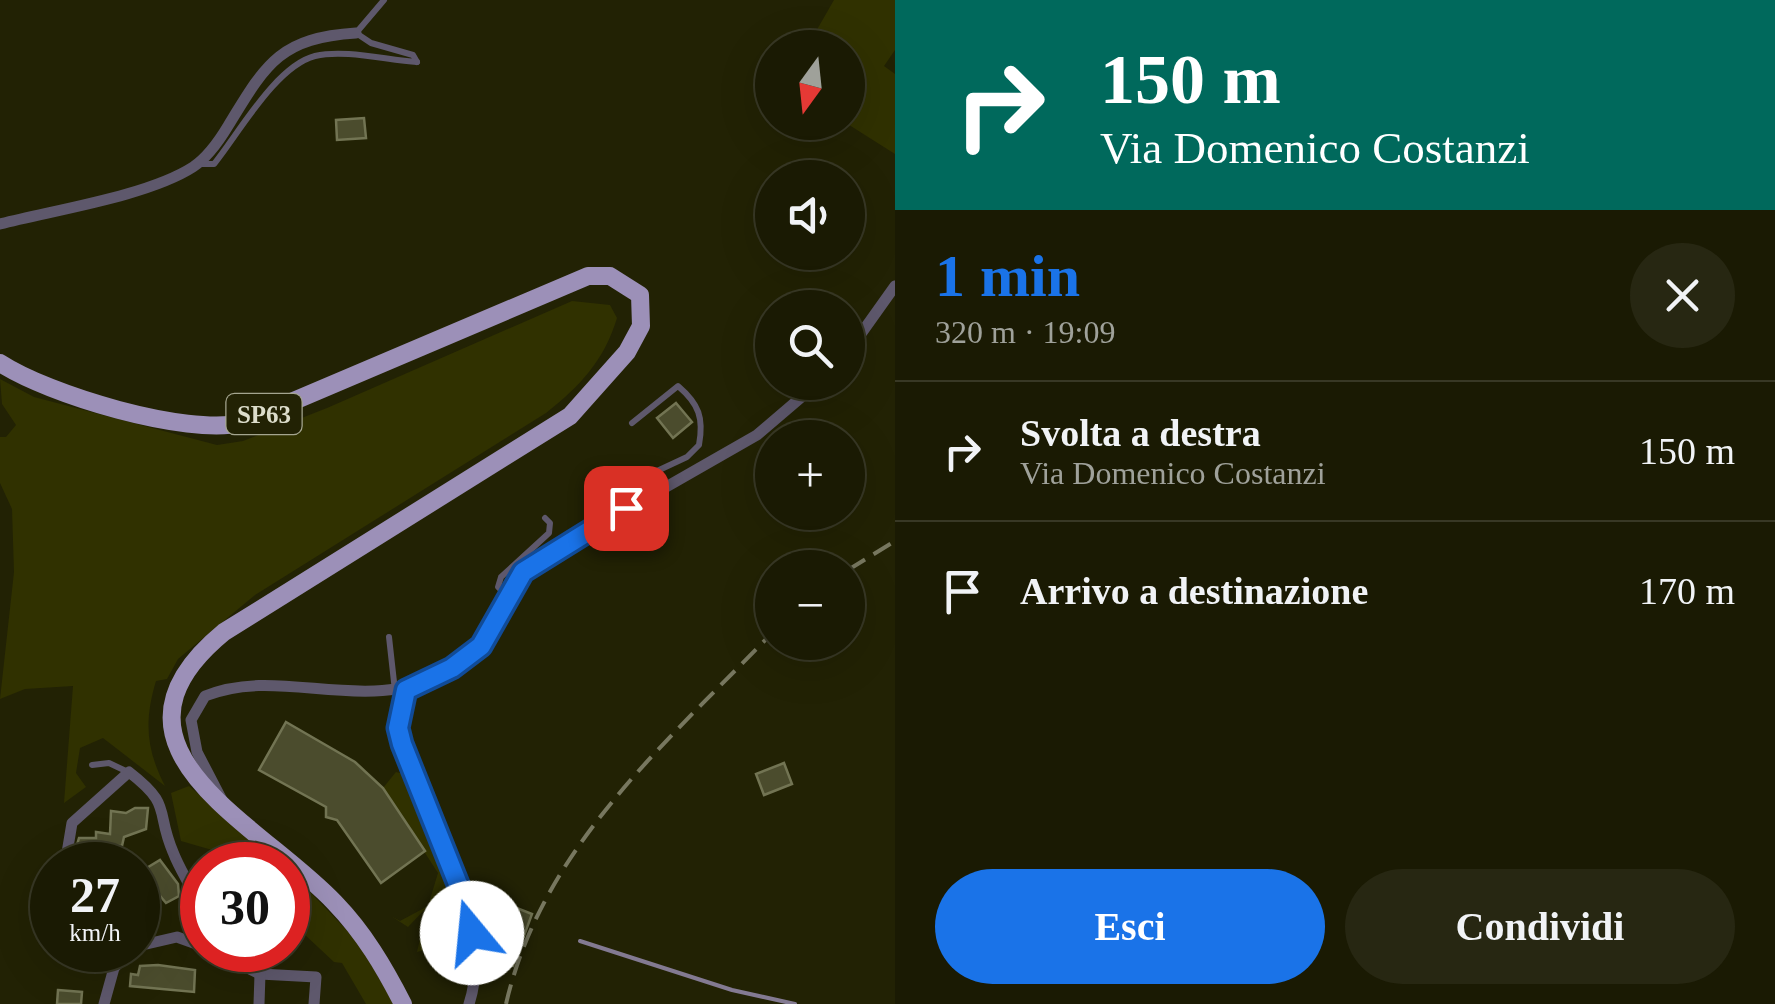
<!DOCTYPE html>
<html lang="it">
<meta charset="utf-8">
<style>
:root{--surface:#1a1a03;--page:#272712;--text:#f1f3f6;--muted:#9fa19a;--line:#383825;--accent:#1a73e8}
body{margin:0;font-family:"Times New Roman",serif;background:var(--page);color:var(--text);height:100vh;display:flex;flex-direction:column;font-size:38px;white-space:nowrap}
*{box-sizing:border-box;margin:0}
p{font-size:32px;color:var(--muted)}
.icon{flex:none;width:55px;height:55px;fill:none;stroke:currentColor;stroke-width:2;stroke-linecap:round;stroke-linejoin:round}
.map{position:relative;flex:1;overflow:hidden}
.panel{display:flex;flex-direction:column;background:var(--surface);width:880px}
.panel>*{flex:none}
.top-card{background:#00695c;color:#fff;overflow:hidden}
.needle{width:65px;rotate:195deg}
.buttons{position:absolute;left:755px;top:30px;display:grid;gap:20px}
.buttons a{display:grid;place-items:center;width:110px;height:110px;border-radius:50%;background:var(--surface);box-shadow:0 10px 40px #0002,0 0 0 2px var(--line);font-size:50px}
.speed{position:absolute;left:30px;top:842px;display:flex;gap:20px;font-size:50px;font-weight:700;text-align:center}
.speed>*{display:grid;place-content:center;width:130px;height:130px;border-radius:50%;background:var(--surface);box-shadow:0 10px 40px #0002,0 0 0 2px var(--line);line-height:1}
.speed small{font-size:25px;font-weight:400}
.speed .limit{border:15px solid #d22;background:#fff;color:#111}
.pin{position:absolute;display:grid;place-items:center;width:85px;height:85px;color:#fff;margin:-42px;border-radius:20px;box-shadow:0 5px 15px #0006}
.me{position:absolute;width:110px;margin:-55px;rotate:343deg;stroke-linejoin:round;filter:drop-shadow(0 0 8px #0008)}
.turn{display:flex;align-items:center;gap:35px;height:210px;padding:0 40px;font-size:45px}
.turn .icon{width:130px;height:130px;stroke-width:2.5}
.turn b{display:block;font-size:70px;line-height:85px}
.round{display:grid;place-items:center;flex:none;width:105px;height:105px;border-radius:52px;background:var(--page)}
.overview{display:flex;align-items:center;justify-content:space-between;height:170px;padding:0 40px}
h1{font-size:60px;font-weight:800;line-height:75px;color:var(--accent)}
.action{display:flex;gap:20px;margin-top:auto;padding:20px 40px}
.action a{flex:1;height:115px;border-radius:60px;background:var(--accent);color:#fff;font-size:40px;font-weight:800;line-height:115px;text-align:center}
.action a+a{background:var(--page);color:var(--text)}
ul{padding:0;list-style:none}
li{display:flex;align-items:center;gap:30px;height:140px;padding:0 40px;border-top:2px solid var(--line)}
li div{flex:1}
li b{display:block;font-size:38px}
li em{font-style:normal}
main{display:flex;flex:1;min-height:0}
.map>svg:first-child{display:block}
.green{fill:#303100}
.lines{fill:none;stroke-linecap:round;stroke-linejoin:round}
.stream{stroke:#837a92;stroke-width:4}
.building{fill:#4b4c2d;stroke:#727453;stroke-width:2.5}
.service{stroke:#5e586c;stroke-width:6}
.minor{stroke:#5e586c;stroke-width:11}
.primary{stroke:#9c90b8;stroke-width:18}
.rail{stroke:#77775f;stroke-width:4;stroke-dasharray:20 10;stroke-linecap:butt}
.route-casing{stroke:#114b97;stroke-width:25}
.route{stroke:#1a73e8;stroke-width:18}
.labels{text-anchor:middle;stroke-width:10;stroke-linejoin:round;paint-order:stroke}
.shield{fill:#222204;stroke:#a4a58f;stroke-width:2.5}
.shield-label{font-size:25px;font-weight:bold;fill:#dcddcb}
</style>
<main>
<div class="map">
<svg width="895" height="1004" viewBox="0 0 895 1004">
<rect width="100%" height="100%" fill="#222204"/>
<g class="green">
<polygon points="834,0 895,0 895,50 884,66 895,74 895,154 846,123 848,48 807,47"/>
<path d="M 572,301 L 610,305 L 617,318 C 604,361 580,386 546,413 L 255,595 L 178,659 L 167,679 L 156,681 C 144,721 146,749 165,786 L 103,738 L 80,748 L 76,773 L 86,787 L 64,803 L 73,686 L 25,689 L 0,699 L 14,572 L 12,509 L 0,483 L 0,437 L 6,437 L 16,425 L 2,404 L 0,379 L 34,397 L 217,445 L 243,441 L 327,408 Z"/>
<polygon points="396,772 404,774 449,884 408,927 391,916 400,921 428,906 438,873 383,788"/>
<polygon points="189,786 282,865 229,865 212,850 181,841 171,793"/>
<polygon points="288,869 358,942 394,1004 366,1004 342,963 334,962 288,919"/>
<polygon points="448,909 458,917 461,940 417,952 420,939"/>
</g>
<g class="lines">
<polyline class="stream" points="580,941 732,990 795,1004"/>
</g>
<g class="building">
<polygon points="364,118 366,138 337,140 336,120"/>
<polygon points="676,403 692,422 673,438 657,418"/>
<polygon points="286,722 355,762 383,788 425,851 381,883 337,820 326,817 326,807 259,770"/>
<polygon points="784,763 792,784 764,795 756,774"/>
<polygon points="135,808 148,808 146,829 124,837 122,846 109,845 108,857 71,865 79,838 96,838 96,832 110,834 111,811 126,813"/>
<polygon points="160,860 178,884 179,896 166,903 140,872"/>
<polygon points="509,905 532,914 513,966 490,958"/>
<polygon points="158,965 195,970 194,992 130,986 131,974 138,975 140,966"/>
<polygon points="58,990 82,992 81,1004 57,1004"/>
</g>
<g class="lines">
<g class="service">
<polyline points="384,0 356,33 371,43 413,55 417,62"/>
<path d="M 199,164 L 214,164 C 239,133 276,66 315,56 C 345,49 386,60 417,62"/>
<path d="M 632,423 L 678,386 C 699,404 704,418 699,445 L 687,457 L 657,471 L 655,482 L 660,490"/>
<polyline points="508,597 498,587 501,577 549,533 550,523 545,518"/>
<polyline points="389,637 395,691"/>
<polyline points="92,765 109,763 128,772"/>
</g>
<g class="minor">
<path d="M 0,224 C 54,210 148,196 193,167 C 208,157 219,141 228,126 C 266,64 279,38 356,33"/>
<polyline points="848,352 895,286"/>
<path d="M 406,690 L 398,728 L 401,744 C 428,824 497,918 469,1004"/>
<path d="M 223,802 L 197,752 L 191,720 L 205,696 C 284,664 368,720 452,668 C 499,639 500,590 542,558 L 757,435 L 819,382"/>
<path d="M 67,853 L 72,823 L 129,772 C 173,806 155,810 173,852 C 187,888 207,898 193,941"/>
<polyline points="138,946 177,937 202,946"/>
<polyline points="212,950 260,974 316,977 314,1004"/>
<polyline points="104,1004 114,968 131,950"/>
<polyline points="259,1004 260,974"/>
</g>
<path class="primary" d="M 0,363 C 49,395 186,436 242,423 L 588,276 L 610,276 L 640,295 L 641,326 L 627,352 L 570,416 L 224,632 C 84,747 260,823 335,903 C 364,933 384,967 403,1004"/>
<g class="rail">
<polyline points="848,570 895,541"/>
<path d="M 506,1004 C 542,848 665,744 772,633"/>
</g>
</g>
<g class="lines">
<g class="route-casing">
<polyline id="route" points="472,933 462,894 402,744 398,728 406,690 452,668 481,646 523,572 626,508"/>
</g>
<use href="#route" class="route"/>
</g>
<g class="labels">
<rect class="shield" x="226.5" y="394" width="75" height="40" rx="8"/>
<g class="shield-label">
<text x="264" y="423">SP63</text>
</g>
</g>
</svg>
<div class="buttons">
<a><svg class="needle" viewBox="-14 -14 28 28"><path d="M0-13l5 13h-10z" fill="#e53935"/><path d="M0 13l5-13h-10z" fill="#9fa19a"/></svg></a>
<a><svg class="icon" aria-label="sound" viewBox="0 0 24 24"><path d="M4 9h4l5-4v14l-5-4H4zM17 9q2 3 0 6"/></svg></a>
<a><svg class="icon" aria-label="search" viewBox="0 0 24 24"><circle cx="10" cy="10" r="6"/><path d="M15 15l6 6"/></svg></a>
<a>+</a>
<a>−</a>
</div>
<div class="speed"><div>27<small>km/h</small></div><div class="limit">30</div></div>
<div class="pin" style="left:626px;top:508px;background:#d93025"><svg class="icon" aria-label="arrive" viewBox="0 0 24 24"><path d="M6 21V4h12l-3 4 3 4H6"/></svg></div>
<svg class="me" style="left:472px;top:933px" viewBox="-20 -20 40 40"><circle r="19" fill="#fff"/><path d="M0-13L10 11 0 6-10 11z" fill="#1a73e8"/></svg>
</div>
<section class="panel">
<div class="top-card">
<div class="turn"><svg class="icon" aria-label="right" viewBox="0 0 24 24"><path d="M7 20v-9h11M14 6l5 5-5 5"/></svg><div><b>150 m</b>Via Domenico Costanzi</div></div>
</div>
<div class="overview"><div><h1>1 min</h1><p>320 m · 19:09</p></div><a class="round"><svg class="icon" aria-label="close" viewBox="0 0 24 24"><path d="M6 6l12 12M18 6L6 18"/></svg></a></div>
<ul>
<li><svg class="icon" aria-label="right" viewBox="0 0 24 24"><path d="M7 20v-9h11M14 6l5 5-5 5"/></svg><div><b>Svolta a destra</b><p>Via Domenico Costanzi</p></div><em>150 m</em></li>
<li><svg class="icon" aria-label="arrive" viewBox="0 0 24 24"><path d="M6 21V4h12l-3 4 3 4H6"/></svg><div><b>Arrivo a destinazione</b></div><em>170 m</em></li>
</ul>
<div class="action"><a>Esci</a><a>Condividi</a></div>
</section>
</main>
